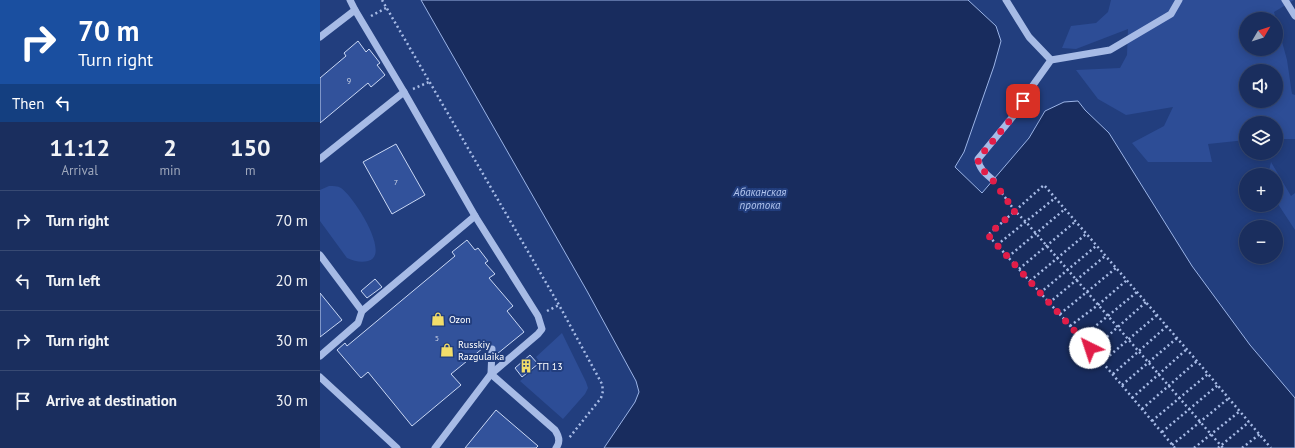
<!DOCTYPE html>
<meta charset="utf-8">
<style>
:root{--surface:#1a2e5e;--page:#233664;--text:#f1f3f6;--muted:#9fa8bc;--line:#384a73}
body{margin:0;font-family:"PT Sans",sans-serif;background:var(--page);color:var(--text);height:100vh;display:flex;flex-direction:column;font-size:15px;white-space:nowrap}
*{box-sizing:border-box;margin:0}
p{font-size:13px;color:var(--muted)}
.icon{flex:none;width:22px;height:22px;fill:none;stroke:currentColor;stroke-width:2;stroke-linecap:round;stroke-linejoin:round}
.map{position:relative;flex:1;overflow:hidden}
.panel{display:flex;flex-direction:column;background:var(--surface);width:320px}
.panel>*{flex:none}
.guide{background:#1a4fa0;color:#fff;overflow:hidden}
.needle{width:26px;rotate:51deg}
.tools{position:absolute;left:919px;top:12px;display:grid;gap:8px}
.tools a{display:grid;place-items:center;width:44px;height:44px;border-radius:50%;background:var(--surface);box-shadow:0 2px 10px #0003,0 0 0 1px var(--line);font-size:20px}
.pin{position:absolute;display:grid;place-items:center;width:34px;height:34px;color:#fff;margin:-17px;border-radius:8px;box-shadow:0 2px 6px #0006}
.me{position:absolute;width:44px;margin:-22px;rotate:319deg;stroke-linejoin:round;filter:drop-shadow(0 0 3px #0008)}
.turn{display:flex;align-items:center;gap:14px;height:84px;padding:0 12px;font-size:18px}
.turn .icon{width:52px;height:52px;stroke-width:2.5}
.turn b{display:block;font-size:28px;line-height:34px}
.then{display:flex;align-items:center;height:38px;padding:0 12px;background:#0003;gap:8px;font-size:15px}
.eta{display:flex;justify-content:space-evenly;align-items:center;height:68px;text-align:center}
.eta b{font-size:24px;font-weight:700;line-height:28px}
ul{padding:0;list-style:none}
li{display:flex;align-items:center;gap:12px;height:60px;padding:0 12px;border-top:1px solid var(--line)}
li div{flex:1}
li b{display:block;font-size:15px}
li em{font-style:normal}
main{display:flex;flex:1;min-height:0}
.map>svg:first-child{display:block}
.green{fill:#2d4d96;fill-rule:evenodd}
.water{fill:#182c5e;stroke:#9bb4e7}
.building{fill:#32529b;stroke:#cad8f5}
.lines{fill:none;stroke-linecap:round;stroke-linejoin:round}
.path{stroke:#a7bbe6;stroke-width:2.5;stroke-dasharray:2 3;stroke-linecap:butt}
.minor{stroke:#a7bbe6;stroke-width:7}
.route{stroke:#e11d48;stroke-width:7;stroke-dasharray:0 12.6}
.labels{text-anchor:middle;stroke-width:4;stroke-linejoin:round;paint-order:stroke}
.number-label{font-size:8px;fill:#ccd4e6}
.poi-label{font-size:10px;fill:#fff;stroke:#223e7e;text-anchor:start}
.water-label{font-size:11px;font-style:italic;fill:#b2c5ee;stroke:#223e7e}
</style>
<main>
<section class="panel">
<div class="guide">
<div class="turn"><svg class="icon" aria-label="right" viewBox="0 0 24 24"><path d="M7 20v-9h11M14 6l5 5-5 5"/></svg><div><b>70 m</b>Turn right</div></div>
<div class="then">Then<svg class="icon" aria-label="left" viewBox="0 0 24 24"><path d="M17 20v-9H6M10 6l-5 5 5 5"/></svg></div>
</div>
<div class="eta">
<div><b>11:12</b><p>Arrival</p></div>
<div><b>2</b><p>min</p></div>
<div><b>150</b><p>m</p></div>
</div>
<ul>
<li><svg class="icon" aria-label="right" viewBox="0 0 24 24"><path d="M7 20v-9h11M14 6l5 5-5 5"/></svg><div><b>Turn right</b></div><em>70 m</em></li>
<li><svg class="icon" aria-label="left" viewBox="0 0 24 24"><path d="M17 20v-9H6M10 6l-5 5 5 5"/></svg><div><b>Turn left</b></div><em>20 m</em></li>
<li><svg class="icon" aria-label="right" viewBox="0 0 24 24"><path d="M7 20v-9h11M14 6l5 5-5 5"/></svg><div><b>Turn right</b></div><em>30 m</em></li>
<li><svg class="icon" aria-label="arrive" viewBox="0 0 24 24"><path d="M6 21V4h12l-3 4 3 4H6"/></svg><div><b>Arrive at destination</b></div><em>30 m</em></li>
</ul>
</section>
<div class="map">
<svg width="975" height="448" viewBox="0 0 975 448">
<rect width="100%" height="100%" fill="#223e7e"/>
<g class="green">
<path d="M 791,0 L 974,0 L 954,12 L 967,60 L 972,94 L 975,95 L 975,139 L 956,139 L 956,123 L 926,123 L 926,140 L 888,144 L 892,162 L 828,162 L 812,143 L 844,126 L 853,107 L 806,115 L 778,99 L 756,70 L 800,68 L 807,55 L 808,29 L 756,49 L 742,48 L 751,26 L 776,23 L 788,12 ZM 926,19 L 956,19 L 956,49 L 926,49 ZM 926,71 L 956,71 L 956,101 L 926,101 Z"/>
<polygon points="951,162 971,196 975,193 975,230 956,201 956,175 948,175"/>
<path d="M 9,186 C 13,186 18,186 21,188 C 33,196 72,255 48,261 C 41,263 34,261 27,258 L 0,221 L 0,190 Z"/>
<polygon points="242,333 266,382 268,388 265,394 243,419 200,381 221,364 216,357"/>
</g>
<polygon class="water" points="101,0 648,0 676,26 681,41 674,66 644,152 635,167 662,193 709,138 725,111 744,102 758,101 765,110 789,133 872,266 930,345 975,398 975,448 284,448 315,402 319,392 316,381 267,291"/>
<g class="building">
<polygon points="38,41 46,52 49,49 60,63 57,65 65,75 51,87 48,83 0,123 0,78 26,56 24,53"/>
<polygon points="76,144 105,195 72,214 43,162"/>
<polygon points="147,240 155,250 158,248 168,261 165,263 175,274 169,278 193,306 187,311 204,332 177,354 168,344 131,374 141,385 92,426 48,372 41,378 17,350 25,343 27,346 135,256 132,252"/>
<polygon points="55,279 62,287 47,298 41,291"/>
<polygon points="0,293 22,320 0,337"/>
<polygon points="210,355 218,364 202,377 195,368"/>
<polygon points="176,410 218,446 216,448 145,448"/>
</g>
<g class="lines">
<g class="path">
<polyline points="62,0 239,305 282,384 283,391 281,398 249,438"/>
<polyline points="51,16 66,8"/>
<polyline points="93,89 109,82"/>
<polyline points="679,189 695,211 706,222 903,448"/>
<polyline points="677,245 735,198"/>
<polyline points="688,257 745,209"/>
<polyline points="699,269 756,221"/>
<polyline points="710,281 766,234"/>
<polyline points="720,293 776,246"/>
<polyline points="729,303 785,256"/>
<polyline points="227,311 239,305"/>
<polyline points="740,314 796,268"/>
<polyline points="750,326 778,305 807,280"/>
<polyline points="761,338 817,292"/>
<polyline points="772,350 826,302"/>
<polyline points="782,362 837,315"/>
<polyline points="793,374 847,326"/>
<polyline points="802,385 857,338"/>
<polyline points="812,398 867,349"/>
<polyline points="822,409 877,361"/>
<polyline points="832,421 888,374"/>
<polyline points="842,432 898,385"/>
<polyline points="852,445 909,398"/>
<polyline points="855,448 772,350 668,235 724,185 883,368 951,448"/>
<polyline points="874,448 920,411"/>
<polyline points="898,448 929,422"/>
<polyline points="922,448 940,434"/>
</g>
<g class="minor">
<polyline points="686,0 709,37 731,60"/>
<polyline points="965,0 975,16"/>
<polyline points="0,37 35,10 30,0"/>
<polyline points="84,92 155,216 218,316 222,329 218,334 171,374 115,448"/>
<polyline points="0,159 84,92 35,10"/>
<path d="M 673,180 C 666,174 659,169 658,159 L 695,114 L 711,88 L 731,60 L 790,50 L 851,14 L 859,0"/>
<polyline points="0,255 42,311"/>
<path d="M 172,349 L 171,374 L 235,430 C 239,436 241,442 236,448"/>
<polyline points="0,356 38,323 42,311 155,216"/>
<polyline points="0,377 77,448"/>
</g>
</g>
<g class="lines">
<path class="route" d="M 703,101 L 695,114 L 658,159 C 659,170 668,173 674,182 C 681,192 688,202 695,211 L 668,235 L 770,348"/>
</g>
<defs>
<g id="shop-bare" transform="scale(1.08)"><path d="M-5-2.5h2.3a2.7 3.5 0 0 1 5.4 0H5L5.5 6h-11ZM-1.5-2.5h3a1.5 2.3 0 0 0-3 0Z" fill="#f2dd6a" stroke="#223e7e" stroke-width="2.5" paint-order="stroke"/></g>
<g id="building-bare" transform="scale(1.08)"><path d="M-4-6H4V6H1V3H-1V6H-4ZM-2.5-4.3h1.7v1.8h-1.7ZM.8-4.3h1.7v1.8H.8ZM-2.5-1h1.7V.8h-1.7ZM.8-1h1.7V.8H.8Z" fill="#f2dd6a" stroke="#223e7e" stroke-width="2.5" paint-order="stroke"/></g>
</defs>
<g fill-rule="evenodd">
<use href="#shop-bare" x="118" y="319"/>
<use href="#shop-bare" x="127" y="350"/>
<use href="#building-bare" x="206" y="366"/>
</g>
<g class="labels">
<g class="number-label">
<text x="29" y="83">9</text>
<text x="76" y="185">7</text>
<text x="117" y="341">5</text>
</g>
<g class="poi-label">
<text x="129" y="323">Ozon</text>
<text x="138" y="348">Russkiy<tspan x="138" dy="12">Razgulaika</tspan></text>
<text x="217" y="370">ТП 13</text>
</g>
<g class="water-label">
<text x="440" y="196">Абаканская<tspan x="440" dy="13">протока</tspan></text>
</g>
</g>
</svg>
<div class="tools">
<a><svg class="needle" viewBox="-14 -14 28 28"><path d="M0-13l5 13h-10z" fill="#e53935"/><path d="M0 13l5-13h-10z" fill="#9fa8bc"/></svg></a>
<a><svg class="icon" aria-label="sound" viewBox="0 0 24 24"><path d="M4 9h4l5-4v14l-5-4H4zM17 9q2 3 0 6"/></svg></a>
<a><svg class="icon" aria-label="layers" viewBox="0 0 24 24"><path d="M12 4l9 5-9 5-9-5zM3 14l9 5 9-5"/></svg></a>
<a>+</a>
<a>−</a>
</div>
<div class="pin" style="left:703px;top:101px;background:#d93025"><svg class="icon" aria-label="arrive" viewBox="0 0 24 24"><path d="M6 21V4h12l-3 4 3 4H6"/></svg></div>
<svg class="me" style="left:770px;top:348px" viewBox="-20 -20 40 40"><circle r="19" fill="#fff"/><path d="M0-13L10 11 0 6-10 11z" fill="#e11d48"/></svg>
</div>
</main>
